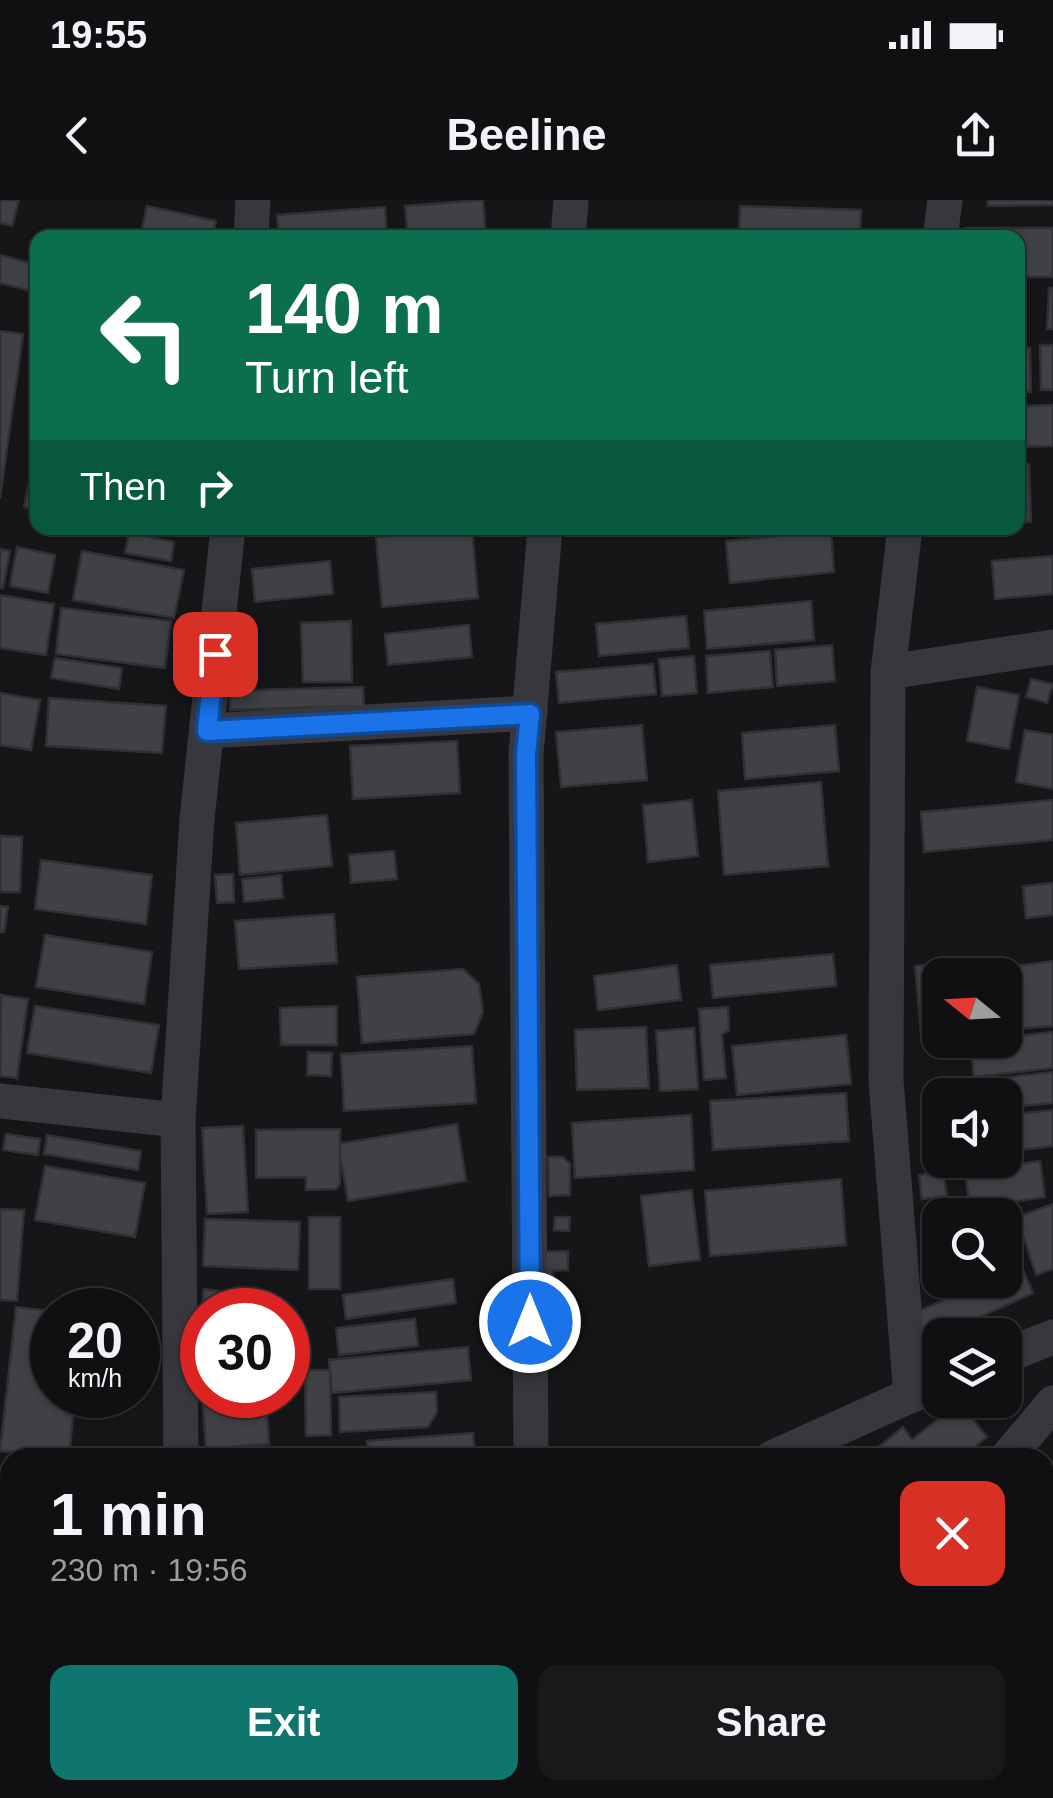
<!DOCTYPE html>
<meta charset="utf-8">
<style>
:root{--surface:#101012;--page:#19191b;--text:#f1f3f6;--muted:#9c9d9f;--line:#303032;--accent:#0f766e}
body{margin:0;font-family:Arial,sans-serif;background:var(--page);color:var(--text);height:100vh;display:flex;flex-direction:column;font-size:38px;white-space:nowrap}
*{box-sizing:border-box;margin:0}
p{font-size:32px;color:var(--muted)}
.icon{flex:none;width:55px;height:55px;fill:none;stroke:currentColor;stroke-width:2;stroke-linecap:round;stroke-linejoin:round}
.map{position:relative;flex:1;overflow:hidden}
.drawer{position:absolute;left:0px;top:1248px;width:1055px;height:352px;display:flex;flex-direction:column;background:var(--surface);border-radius:30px 30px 0 0;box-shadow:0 2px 8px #0004,0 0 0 2px var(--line)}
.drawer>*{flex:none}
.top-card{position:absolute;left:30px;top:30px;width:995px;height:305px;border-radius:20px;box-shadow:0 2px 8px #0004,0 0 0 2px var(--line);background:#0b6e4f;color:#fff;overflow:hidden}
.needle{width:65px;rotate:288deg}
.fabs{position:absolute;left:922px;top:758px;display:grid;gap:20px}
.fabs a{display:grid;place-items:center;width:100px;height:100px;border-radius:20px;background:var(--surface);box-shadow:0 2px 8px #0004,0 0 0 2px var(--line);font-size:50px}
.speed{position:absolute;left:30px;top:1088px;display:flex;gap:20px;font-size:50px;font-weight:700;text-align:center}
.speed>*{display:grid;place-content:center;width:130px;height:130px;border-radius:50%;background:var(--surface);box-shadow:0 2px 8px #0004,0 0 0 2px var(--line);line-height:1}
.speed small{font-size:25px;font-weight:400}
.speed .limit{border:15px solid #d22;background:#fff;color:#111}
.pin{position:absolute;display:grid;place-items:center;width:85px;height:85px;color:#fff;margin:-42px;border-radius:20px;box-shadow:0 5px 15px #0006}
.me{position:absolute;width:110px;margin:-55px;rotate:0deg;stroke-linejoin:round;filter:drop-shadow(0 0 8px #0008)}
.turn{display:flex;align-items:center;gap:35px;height:210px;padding:0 50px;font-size:45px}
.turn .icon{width:130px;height:130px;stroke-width:2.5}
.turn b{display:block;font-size:70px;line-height:85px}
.then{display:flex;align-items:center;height:95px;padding:0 50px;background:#0003;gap:20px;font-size:38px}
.round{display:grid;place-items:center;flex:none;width:105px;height:105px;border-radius:20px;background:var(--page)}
.overview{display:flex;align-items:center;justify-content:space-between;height:170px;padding:0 50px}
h1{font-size:60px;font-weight:700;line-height:75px}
.cta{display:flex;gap:20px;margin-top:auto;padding:20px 50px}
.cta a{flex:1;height:115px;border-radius:20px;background:var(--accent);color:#fff;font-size:40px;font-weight:700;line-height:115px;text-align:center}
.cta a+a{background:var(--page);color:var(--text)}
.status{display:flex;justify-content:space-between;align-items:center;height:70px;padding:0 50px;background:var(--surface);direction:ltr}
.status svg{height:28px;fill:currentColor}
header{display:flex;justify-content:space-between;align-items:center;height:130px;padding:0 50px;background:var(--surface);font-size:45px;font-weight:700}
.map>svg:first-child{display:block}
.building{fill:#404145;stroke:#303034;stroke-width:2.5}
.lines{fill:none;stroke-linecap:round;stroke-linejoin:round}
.street{stroke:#37383d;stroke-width:35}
.route-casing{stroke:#114b97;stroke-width:25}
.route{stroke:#1a73e8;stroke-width:18}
</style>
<div class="status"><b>19:55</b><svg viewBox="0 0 49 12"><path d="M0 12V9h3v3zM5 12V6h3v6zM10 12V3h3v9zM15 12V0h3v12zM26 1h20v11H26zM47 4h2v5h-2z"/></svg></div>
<header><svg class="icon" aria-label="back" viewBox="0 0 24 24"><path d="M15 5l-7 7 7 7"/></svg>Beeline<svg class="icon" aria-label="share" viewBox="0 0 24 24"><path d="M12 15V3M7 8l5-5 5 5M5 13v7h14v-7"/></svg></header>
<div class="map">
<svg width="1053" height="1598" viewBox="0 0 1053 1598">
<rect width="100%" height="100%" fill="#161618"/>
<g class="building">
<polygon points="0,0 19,0 12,26 0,23"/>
<polygon points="483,0 486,38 408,38 405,6"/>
<polygon points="988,0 1053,0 1053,5 988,6"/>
<polygon points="147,6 216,21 212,38 140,38"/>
<polygon points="740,6 861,10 860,38 739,38"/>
<polygon points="385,7 387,38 279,38 277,15"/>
<polygon points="965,28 1053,28 1053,77 1018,77 1018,38 965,38"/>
<polygon points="0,55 38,65 38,93 0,83"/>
<polygon points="1049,88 1053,88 1053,129 1047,129"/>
<polygon points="0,131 23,134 0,299"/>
<polygon points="1040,145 1053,145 1053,190 1041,190"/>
<polygon points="1018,148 1030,148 1031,192 1018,192"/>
<polygon points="1053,205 1053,246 1018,247 1018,206"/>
<polygon points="1018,264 1029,264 1031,322 1018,322"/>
<polygon points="31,273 38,275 38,310 24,307"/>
<polygon points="132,328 172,328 171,335"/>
<polygon points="472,328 478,398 382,407 376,337"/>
<polygon points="831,331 834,372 730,383 726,341"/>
<polygon points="129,333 174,342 171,361 125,353"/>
<polygon points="17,347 55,355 48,393 10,386"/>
<polygon points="0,349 10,351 3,388 0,387"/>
<polygon points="82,351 184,370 174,418 73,400"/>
<polygon points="1053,356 1053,394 995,399 992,361"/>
<polygon points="330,361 333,394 255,402 252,369"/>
<polygon points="0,395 54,404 46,455 0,448"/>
<polygon points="811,401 814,440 707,449 704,411"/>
<polygon points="61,408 171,421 165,468 56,454"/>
<polygon points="686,416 689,448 599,456 596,424"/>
<polygon points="351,421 352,482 303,482 301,423"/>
<polygon points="469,425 472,457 388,465 385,434"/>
<polygon points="832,445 835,481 777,486 775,450"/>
<polygon points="770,451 773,487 708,493 706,456"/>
<polygon points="694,456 697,493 662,496 659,459"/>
<polygon points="55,458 122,468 119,489 51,478"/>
<polygon points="653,464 656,494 559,503 556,472"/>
<polygon points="254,465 255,490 363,487 364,506 230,510 229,466"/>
<polygon points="1031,479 1053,484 1047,503 1026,497"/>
<polygon points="977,487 1019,495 1009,549 967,541"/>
<polygon points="0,493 40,500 31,550 0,545"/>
<polygon points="49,498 166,506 162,553 46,546"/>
<polygon points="642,525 647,580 561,587 556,532"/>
<polygon points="835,525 839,571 745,579 742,533"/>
<polygon points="1025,530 1053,535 1053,589 1016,582"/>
<polygon points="457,541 460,593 353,599 350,546"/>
<polygon points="821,582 828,666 724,675 718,591"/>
<polygon points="692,600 698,656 648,662 643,605"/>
<polygon points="1053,600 1053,640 924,652 921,612"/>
<polygon points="327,615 332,666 240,675 236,623"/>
<polygon points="0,636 22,637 20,692 0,692"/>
<polygon points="394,651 397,679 351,683 349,655"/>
<polygon points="41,660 152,675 146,724 35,709"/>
<polygon points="233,674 234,702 217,703 215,675"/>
<polygon points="281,675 283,698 244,702 242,679"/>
<polygon points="1053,683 1053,715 1026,718 1023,686"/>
<polygon points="0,706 8,707 4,732 0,732"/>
<polygon points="334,714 337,763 239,769 235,721"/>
<polygon points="45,735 152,752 144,804 36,787"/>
<polygon points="833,754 836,786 713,798 710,765"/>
<polygon points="1053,761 1053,826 1005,830 1005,775 951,775"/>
<polygon points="935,764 940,829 921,832 915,766"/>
<polygon points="677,765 681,800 598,810 594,776"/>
<polygon points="463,769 479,784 483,812 474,834 362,843 357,777"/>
<polygon points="1,795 28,799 17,878 0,876"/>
<polygon points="35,806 159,825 151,873 27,853"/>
<polygon points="337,806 337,845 281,845 280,808"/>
<polygon points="728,807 729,830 722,834 726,878 704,880 699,809"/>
<polygon points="646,827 649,888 577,890 575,830"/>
<polygon points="694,828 698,889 660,891 656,831"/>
<polygon points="1053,832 1053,868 974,877 970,841"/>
<polygon points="846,835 851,884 737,895 732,846"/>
<polygon points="472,846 476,903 344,911 341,854"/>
<polygon points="308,852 332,853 331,876 307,875"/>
<polygon points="1053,872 1053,903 1011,907 1008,877"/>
<polygon points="846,893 849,941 713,950 710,901"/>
<polygon points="1053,910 1053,946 1012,951 1008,915"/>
<polygon points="691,915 694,970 575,978 572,923"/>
<polygon points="940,921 940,957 926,958 922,923"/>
<polygon points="457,924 466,981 348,1001 338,944"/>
<polygon points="243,926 248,1012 207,1014 202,928"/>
<polygon points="340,929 340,984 336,989 306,990 306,977 256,978 256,930"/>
<polygon points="6,934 40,939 38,955 3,950"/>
<polygon points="47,935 141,951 138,970 44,954"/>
<polygon points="548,957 563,957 570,964 570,995 549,996"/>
<polygon points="1040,961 1045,997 970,1008 965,972"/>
<polygon points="45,966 145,983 135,1037 35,1020"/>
<polygon points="943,971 947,996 922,999 919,975"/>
<polygon points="841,979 846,1045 710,1056 705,991"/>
<polygon points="692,990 700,1060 649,1066 641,996"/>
<polygon points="1053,1004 1053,1069 1036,1075 1017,1017"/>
<polygon points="0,1009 24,1010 17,1101 0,1100"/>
<rect x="309" y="1017" width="31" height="72"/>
<polygon points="555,1017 570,1017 569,1031 554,1030"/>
<polygon points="205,1019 300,1022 298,1070 203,1066"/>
<polygon points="568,1051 568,1070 553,1071 554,1086 540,1086 540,1052"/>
<polygon points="1021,1065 1033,1093 925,1142 912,1114 988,1080 1005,1080 1005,1072"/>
<polygon points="453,1079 456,1103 346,1119 343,1095"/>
<polygon points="204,1089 219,1091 217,1110 202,1110 202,1115 201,1115"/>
<polygon points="253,1094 254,1110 230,1110 229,1097"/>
<polygon points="16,1107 52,1111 52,1195 75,1195 69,1258 0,1251"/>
<polygon points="415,1119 418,1146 339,1155 336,1128"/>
<polygon points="468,1147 471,1180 332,1193 329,1160"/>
<polygon points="305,1170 330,1170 331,1235 306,1236"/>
<polygon points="436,1192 437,1212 428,1227 340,1232 339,1197"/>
<polygon points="266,1200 269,1244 206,1249 203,1205"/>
<polygon points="959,1202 987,1237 961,1258 865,1258 903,1227 912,1240"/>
<polygon points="473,1233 475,1258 368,1258 367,1241"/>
<polygon points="297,1248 331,1250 330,1258 296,1258"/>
<polygon points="276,1250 277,1258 198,1258 198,1254"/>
<polygon points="5,1368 10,1368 10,1418 6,1418"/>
<rect x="3" y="1423" width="7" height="18"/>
<polygon points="1045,1434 1053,1441 1053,1469 1045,1478"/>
<polygon points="0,1493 4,1493 6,1535 0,1536"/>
<polygon points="1053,1553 1053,1598 1026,1598 1021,1590 1045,1590 1045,1562"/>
<polygon points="24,1590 81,1590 82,1598 25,1598"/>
<polygon points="107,1590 141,1590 142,1598 125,1598 124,1594 109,1597"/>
<polygon points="447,1590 541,1590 533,1598 455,1598"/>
<polygon points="765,1590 855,1590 864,1598 774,1598"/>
</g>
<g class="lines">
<g class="street">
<polyline points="251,38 253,0"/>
<polyline points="568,38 571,0"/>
<polyline points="940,38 945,0"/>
<polyline points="905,328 888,472 886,880 911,1196"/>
<polyline points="888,472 1053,447"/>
<polyline points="207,531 530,513"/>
<polyline points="0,901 178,920"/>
<polyline points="1005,1156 1053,1137"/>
<polyline points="181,1258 178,920 197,619 228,328"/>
<polyline points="531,1258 526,554 545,328"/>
<polyline points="772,1258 940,1182"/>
<polyline points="1007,1258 1053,1203"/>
<polyline points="0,1302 10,1302"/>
<polyline points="202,1590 203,1598"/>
<polyline points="339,1598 351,1590"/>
<polyline points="702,1598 709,1590"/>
</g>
</g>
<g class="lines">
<g class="route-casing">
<polyline id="route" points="215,454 207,531 530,514 526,554 530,1122"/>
</g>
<use href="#route" class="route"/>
</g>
</svg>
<div class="fabs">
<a><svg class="needle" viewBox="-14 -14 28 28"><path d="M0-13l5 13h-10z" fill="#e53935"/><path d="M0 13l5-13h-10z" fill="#9c9d9f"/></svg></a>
<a><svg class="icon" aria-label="sound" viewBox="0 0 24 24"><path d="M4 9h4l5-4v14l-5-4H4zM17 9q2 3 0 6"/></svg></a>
<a><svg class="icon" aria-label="search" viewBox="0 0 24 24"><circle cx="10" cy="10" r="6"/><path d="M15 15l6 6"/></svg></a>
<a><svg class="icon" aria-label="layers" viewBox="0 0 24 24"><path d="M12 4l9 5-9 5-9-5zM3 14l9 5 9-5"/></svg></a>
</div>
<div class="speed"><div>20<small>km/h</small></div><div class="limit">30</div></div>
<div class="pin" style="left:215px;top:454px;background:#d93025"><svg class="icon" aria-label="arrive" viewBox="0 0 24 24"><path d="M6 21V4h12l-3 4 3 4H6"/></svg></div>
<svg class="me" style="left:530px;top:1122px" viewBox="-20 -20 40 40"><circle r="17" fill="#1a73e8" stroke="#fff" stroke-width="3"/><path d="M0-11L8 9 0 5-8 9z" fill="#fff"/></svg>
<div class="top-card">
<div class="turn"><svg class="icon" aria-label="left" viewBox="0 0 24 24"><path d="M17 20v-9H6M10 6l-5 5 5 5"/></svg><div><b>140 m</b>Turn left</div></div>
<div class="then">Then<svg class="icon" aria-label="right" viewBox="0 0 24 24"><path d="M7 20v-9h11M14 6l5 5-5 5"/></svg></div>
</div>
<section class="drawer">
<div class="overview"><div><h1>1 min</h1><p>230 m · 19:56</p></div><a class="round" style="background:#d93025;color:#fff"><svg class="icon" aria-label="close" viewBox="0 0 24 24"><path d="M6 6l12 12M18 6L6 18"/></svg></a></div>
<div class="cta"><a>Exit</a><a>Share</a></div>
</section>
</div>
